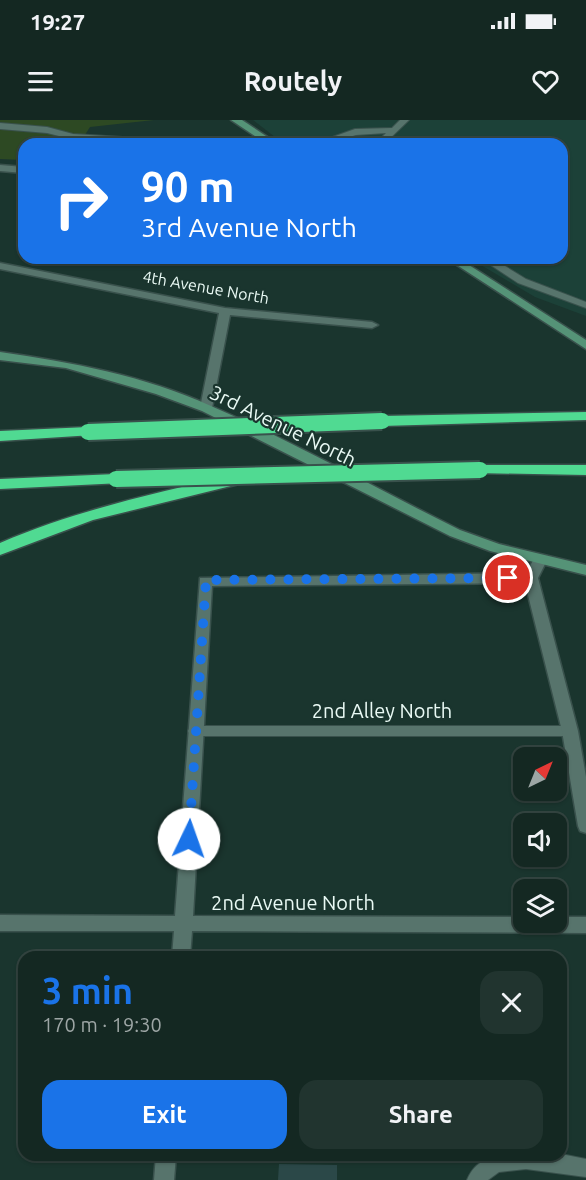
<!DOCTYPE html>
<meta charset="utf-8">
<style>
:root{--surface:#142822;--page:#21342f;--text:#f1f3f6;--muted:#9da6a5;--line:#334440;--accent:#1a73e8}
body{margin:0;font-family:Ubuntu,sans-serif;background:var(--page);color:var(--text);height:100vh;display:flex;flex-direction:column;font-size:22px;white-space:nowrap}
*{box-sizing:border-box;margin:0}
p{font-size:20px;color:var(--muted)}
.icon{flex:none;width:33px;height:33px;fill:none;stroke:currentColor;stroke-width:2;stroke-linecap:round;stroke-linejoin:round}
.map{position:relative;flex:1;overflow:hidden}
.drawer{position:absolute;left:18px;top:831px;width:549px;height:210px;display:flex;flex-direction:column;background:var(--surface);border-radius:18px;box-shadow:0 2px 4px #0004,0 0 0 2px var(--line)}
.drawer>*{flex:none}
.top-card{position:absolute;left:18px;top:18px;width:550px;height:126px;border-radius:18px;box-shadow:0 2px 4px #0004,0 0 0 2px var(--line);background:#1a73e8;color:#fff;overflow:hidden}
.needle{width:39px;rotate:43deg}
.controls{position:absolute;left:513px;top:627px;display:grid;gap:12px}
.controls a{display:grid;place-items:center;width:54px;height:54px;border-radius:12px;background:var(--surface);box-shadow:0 2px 4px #0004,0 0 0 2px var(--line);font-size:30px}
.pin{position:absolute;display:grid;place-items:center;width:51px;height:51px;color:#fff;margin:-26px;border:3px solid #fff;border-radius:50%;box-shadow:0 2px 6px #0007}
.me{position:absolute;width:66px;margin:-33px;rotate:3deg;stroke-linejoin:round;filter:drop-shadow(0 0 4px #0008)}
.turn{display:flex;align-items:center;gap:21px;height:126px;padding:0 24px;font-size:27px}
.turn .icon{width:78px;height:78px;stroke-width:2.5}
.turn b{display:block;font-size:42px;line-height:51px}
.round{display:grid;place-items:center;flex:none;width:63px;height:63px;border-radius:18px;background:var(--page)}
.overview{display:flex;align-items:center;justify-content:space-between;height:102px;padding:0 24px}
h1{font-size:36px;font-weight:700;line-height:45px;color:var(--accent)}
.action{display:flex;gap:12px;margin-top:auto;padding:12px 24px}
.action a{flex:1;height:69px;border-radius:18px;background:var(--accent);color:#fff;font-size:24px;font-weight:700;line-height:69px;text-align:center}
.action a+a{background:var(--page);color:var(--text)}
.status{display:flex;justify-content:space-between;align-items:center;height:42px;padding:0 30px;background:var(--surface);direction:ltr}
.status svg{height:16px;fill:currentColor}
header{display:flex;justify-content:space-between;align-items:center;height:78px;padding:0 24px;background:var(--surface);font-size:27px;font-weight:700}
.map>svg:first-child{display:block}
.built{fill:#1c4138}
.green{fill:#2d4923}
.building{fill:#2b4848}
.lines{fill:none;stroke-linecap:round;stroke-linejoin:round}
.lane-casing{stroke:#39514c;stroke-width:2}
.street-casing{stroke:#39514c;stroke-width:3}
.secondary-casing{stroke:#39514c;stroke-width:3}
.highway-casing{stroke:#39514c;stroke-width:3}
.lane{fill:#57746c;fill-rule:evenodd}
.street{fill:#57746c;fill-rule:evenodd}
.secondary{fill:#559377;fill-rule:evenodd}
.highway{fill:#50da92;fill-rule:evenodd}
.highway-bridge-casing{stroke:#39514c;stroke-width:20;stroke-linecap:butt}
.highway-bridge{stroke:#50da92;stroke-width:16}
.route{stroke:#1a73e8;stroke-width:10;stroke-dasharray:0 18}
.labels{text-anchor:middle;stroke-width:4.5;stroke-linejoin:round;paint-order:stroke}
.far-street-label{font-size:16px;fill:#e9f9f4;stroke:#1a352e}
.street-label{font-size:20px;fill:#e9f9f4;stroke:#1a352e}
</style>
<div class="status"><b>19:27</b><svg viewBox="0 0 49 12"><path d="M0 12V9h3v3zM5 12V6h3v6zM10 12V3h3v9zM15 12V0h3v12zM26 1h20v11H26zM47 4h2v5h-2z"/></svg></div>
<header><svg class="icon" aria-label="menu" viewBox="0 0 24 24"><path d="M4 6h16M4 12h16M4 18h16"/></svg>Routely<svg class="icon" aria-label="heart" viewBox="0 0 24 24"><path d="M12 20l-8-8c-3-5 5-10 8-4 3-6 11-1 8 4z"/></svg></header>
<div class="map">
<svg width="586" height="1060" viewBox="0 0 586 1060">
<rect width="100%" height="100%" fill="#1a352e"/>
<polygon class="built" points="253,0 586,0 586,196 535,177 469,138 562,138 562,24 284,24"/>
<polygon class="green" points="0,0 154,0 90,7 79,24 24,24 24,40 0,39"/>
<polygon class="building" points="279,1044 337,1045 337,1060 278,1060"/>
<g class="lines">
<g class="lane-casing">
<g id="lane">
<polygon points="400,0 409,0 384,24 375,24 386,13 356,15 326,24 313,24 355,9 392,8"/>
<polygon points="0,3 47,7 73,14 189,21 193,24 157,24 87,18 83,22 47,13 0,9"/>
<polygon points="480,138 492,138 526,159 586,182 586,188 518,163"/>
<polygon points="195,606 570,606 575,607 577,611 575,615 570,616 195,616 190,615 188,611 190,607"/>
<path d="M 561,1034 L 586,1039 L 586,1057 L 526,1049 L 499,1052 L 488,1060 L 467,1060 C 483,1021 530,1041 561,1034 Z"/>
</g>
</g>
<g class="street-casing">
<g id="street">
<polygon points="0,45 24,47 24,53 0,51"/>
<polygon points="0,143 225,188 372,202 378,205 372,208 230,195 212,288 206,292 200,288 219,193 0,149"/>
<polygon points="540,435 547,440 538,458 578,611 586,657 586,713 580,711 578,706 562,611 525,463 212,466 193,796 524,797 524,802 556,802 556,797 586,797 586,813 192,811 190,837 172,837 174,811 0,811 0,795 175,796 200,458 526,453 535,437"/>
<polygon points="156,1035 176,1035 174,1060 154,1060"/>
</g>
</g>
<g class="secondary-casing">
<g id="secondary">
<polygon points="231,0 242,0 278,24 267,24"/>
<polygon points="446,138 458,138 586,220 586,229"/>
<path d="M 0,232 C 71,242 145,256 211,286 C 296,323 377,369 460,410 L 499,424 L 586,445 L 586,455 L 490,431 L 450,416 L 202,291 L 156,274 L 66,248 L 0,240 Z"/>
</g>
</g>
<g class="highway-casing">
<g id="highway">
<polygon points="586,292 586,300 382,306 374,301 382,296"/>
<polygon points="88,307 96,312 93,315 0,321 0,311"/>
<polygon points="480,345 586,345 586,355 474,353 472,350"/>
<polygon points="116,354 122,355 124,359 122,363 0,369 0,359"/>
<path d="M 237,354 L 245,359 L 243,363 L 93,400 L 0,435 L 0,423 C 76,390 157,373 237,354 Z"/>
</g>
</g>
<use href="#lane" class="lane"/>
<use href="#street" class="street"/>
<use href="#secondary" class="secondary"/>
<use href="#highway" class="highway"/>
<g class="highway-bridge-casing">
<g id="highway-bridge">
<polyline points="88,312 382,301"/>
<polyline points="116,359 480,350"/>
</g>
</g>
<use href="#highway-bridge" class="highway-bridge"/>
</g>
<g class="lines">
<polyline class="route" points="189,719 206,460 508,458"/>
</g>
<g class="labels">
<g class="far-street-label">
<text transform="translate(206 167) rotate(10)" y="6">4th Avenue North</text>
</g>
<g class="street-label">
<text transform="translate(283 306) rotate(26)" y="7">3rd Avenue North</text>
<text x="382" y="598">2nd Alley North</text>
<text x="293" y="790">2nd Avenue North</text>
</g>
</g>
</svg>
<div class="controls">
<a><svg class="needle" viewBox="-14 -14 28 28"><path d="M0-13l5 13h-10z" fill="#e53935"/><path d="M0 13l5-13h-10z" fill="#9da6a5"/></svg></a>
<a><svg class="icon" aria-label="sound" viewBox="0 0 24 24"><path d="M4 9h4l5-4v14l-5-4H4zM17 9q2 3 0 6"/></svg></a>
<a><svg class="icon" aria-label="layers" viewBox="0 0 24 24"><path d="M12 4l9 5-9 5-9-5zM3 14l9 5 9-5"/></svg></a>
</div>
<div class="pin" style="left:508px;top:458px;background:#d93025"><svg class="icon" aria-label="arrive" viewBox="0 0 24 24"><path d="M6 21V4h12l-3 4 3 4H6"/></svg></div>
<svg class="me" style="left:189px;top:719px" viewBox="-20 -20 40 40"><circle r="19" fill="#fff"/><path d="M0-13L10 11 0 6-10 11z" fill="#1a73e8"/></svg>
<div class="top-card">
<div class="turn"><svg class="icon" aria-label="right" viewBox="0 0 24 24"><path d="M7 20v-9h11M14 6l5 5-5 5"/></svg><div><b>90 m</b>3rd Avenue North</div></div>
</div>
<section class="drawer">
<div class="overview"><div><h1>3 min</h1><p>170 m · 19:30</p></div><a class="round"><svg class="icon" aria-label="close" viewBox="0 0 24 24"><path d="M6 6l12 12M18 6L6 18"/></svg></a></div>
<div class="action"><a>Exit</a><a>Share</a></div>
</section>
</div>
